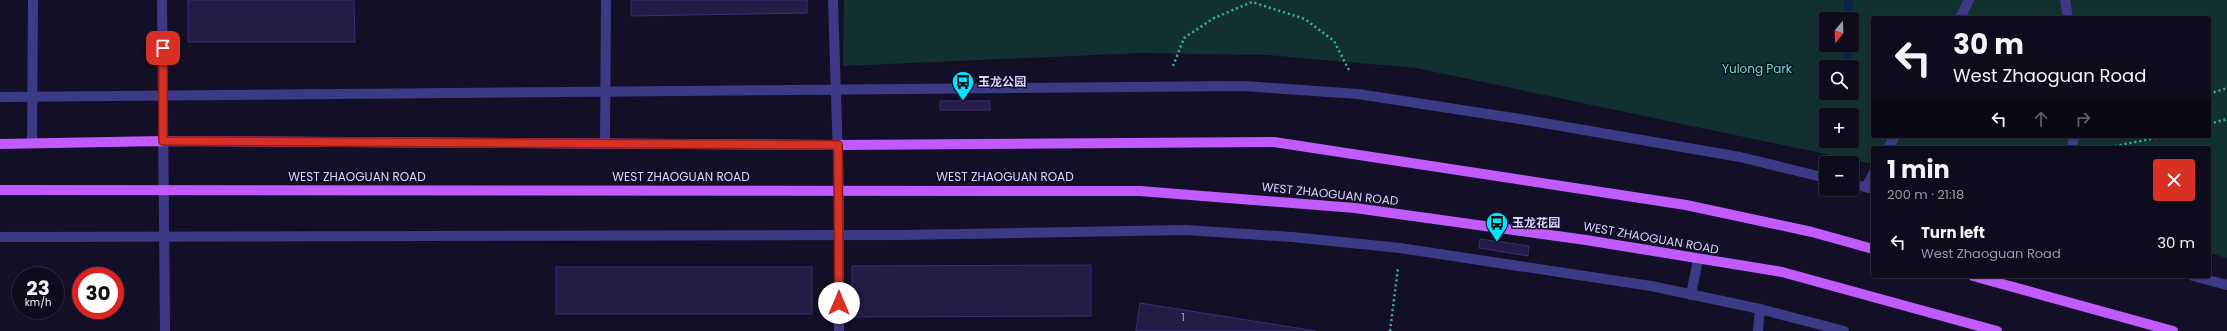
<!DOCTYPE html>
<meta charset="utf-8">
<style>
:root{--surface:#0e0b1c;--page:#1c1929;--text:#f1f3f6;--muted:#9b9ba3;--line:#2e2b3b}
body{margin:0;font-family:Poppins,"Noto Sans SC",sans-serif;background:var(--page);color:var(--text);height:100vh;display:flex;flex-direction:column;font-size:15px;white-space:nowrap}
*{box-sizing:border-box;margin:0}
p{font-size:13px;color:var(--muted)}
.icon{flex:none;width:22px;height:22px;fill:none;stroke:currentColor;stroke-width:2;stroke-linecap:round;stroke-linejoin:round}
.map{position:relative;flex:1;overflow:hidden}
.side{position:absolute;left:1871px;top:146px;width:340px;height:132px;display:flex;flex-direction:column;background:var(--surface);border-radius:4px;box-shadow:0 1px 3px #0004,0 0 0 1px var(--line)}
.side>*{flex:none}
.banner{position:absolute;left:1871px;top:16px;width:340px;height:122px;border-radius:4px;box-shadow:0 1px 3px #0004,0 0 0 1px var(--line);background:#0e0b1c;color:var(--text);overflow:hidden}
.needle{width:26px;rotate:199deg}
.controls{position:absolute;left:1819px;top:12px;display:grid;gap:8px}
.controls a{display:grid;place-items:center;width:40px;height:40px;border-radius:4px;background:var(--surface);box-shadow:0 1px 3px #0004,0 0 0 1px var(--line);font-size:20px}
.speed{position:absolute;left:12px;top:267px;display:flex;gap:8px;font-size:20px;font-weight:700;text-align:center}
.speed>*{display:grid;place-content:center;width:52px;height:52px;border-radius:50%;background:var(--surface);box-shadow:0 1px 3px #0004,0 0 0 1px var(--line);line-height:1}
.speed small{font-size:10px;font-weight:400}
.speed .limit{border:6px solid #d22;background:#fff;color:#111}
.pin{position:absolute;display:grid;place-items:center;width:34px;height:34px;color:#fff;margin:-17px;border-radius:8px;box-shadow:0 2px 6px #0006}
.me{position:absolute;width:44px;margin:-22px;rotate:0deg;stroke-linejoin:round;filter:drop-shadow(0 0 3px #0008)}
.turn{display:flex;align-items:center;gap:14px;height:84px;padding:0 16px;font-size:18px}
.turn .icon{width:52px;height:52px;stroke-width:2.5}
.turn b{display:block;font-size:28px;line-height:34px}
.lanes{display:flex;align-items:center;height:38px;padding:0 16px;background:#0003;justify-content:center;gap:20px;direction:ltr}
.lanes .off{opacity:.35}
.round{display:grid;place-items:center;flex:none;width:42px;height:42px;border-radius:4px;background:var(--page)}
.summary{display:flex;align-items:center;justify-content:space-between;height:68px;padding:0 16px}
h1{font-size:24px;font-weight:700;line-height:30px}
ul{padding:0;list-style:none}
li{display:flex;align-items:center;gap:12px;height:56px;padding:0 16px}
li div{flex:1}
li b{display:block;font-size:15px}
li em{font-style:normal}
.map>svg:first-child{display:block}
.green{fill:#12302f;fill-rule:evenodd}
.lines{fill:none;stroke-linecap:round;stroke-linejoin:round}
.stream{stroke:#0c2248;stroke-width:9}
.building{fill:#241b47;stroke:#3b2d73}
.path{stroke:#2fb8b0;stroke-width:2.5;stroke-dasharray:2 3;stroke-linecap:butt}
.service{stroke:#3d3a85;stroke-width:10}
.minor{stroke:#3d3a85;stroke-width:10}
.primary{stroke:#c25bff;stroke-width:10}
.route-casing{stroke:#8d1f18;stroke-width:10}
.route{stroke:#d93025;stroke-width:7}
.labels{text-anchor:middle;stroke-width:3;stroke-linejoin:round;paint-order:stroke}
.number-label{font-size:10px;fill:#aca6d1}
.park-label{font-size:12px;fill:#5fe0c0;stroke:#130f26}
.poi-label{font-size:12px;font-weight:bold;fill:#d9d4ff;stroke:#130f26;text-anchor:start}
.street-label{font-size:12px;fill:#d9d4ff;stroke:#130f26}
</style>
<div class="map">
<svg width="2227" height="331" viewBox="0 0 2227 331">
<rect width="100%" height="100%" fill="#130f26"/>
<path class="green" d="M 844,0 L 2227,0 L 2227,258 L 2209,253 L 2209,148 L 1873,148 L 1873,164 L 1416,68 L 1267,55 L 1141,53 L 843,66 ZM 1873,18 L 2209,18 L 2209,136 L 1873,136 ZM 1826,19 L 1852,19 L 1852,45 L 1826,45 ZM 1826,67 L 1852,67 L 1852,93 L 1826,93 ZM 1826,115 L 1852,115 L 1852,141 L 1826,141 Z"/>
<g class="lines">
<g class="stream">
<polyline points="1848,19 1849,0"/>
<polyline points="1847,67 1848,45"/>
</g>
</g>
<g class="building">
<polygon points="188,0 354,0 355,42 188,42"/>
<polygon points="631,0 807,0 807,13 631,16"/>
<rect x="940" y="101" width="50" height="9"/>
<polygon points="1480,239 1529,246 1528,256 1479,248"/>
<polygon points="1091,265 1091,316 852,317 852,266"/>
<rect x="556" y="267" width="256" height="47"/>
<polygon points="1140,303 1316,331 1136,331"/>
</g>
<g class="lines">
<g class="path">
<polyline points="1173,66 1184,38 1214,18 1252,2 1305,19 1334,41 1350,72"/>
<polyline points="2209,94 2227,88"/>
<polyline points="2209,124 2227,119"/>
<polyline points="2105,148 2166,136"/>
<polyline points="1390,331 1398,268"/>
</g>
<polyline class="service" points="32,143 33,0"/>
<g class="minor">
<polyline points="162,0 165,331"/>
<polyline points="833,0 839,190 839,331"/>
<polyline points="2065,0 2068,18"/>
<polyline points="1960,18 1969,0"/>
<polyline points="0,97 1243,86 1358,94 1520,119 1740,157 1826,178"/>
<polyline points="605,143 606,0"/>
<polyline points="1888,148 1895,136"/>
<polyline points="2072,148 2074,136"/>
<polyline points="1852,184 1873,189"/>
<polyline points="1866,187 1873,174"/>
<polyline points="0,237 902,235 1186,230 1292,237 1400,248 1651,286 1760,309 1844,331"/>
<polyline points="2193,276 2227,285"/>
<polyline points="1691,295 1698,259"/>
<polyline points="1758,331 1760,309"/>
</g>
<g class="primary">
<polyline points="0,144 163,141 838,145 1274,142 1686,205 1812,232 1873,249"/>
<polyline points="0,190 1140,191 1355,208 1586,240 1782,272 1997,331"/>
<polyline points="1973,276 2173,331"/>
</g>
</g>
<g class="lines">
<g class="route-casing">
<polyline id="route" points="163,48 163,141 838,145 839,303"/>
</g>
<use href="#route" class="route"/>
</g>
<defs>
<g id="bus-pin" transform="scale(1.15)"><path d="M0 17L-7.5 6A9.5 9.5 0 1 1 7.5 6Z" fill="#00e5ff" stroke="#130f26"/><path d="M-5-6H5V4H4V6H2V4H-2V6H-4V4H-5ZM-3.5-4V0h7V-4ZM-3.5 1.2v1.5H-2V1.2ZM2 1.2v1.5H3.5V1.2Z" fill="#111"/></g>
</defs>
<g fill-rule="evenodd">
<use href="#bus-pin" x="963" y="82"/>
<use href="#bus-pin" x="1497" y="223"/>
</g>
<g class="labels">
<g class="number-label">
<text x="1183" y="321">1</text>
</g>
<g class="park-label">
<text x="1757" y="73">Yulong Park</text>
</g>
<g class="poi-label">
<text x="978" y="86">玉龙公园</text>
<text x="1512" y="227">玉龙花园</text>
</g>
<g class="street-label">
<text x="357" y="181">WEST ZHAOGUAN ROAD</text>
<text x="681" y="181">WEST ZHAOGUAN ROAD</text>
<text x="1005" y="181">WEST ZHAOGUAN ROAD</text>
<text transform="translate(1330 194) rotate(6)" y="4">WEST ZHAOGUAN ROAD</text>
<text transform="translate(1651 238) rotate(10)" y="4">WEST ZHAOGUAN ROAD</text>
</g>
</g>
</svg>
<div class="controls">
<a><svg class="needle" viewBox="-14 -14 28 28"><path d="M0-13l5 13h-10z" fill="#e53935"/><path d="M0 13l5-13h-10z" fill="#9b9ba3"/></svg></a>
<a><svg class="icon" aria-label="search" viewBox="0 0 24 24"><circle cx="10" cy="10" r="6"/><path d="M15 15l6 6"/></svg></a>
<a>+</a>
<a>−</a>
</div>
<div class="speed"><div>23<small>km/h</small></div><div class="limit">30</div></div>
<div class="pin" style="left:163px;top:48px;background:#d93025"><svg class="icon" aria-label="arrive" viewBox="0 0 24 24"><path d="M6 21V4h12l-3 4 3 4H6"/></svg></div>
<svg class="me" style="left:839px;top:303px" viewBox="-20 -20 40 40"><circle r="19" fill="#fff"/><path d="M0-13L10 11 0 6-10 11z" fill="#d93025"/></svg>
<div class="banner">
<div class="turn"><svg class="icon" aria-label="left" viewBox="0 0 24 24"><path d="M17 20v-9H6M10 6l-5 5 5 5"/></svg><div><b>30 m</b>West Zhaoguan Road</div></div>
<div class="lanes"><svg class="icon" aria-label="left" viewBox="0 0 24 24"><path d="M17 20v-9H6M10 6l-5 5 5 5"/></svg><svg class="icon off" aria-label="ahead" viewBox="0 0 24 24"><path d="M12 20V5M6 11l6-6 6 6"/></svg><svg class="icon off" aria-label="right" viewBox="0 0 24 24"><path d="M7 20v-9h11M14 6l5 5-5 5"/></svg></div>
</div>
<section class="side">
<div class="summary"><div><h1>1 min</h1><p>200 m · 21:18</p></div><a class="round" style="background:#d93025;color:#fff"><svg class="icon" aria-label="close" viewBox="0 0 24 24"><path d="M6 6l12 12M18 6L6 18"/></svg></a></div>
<ul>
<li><svg class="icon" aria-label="left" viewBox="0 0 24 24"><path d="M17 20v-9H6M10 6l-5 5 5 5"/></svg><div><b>Turn left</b><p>West Zhaoguan Road</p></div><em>30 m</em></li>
</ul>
</section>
</div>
